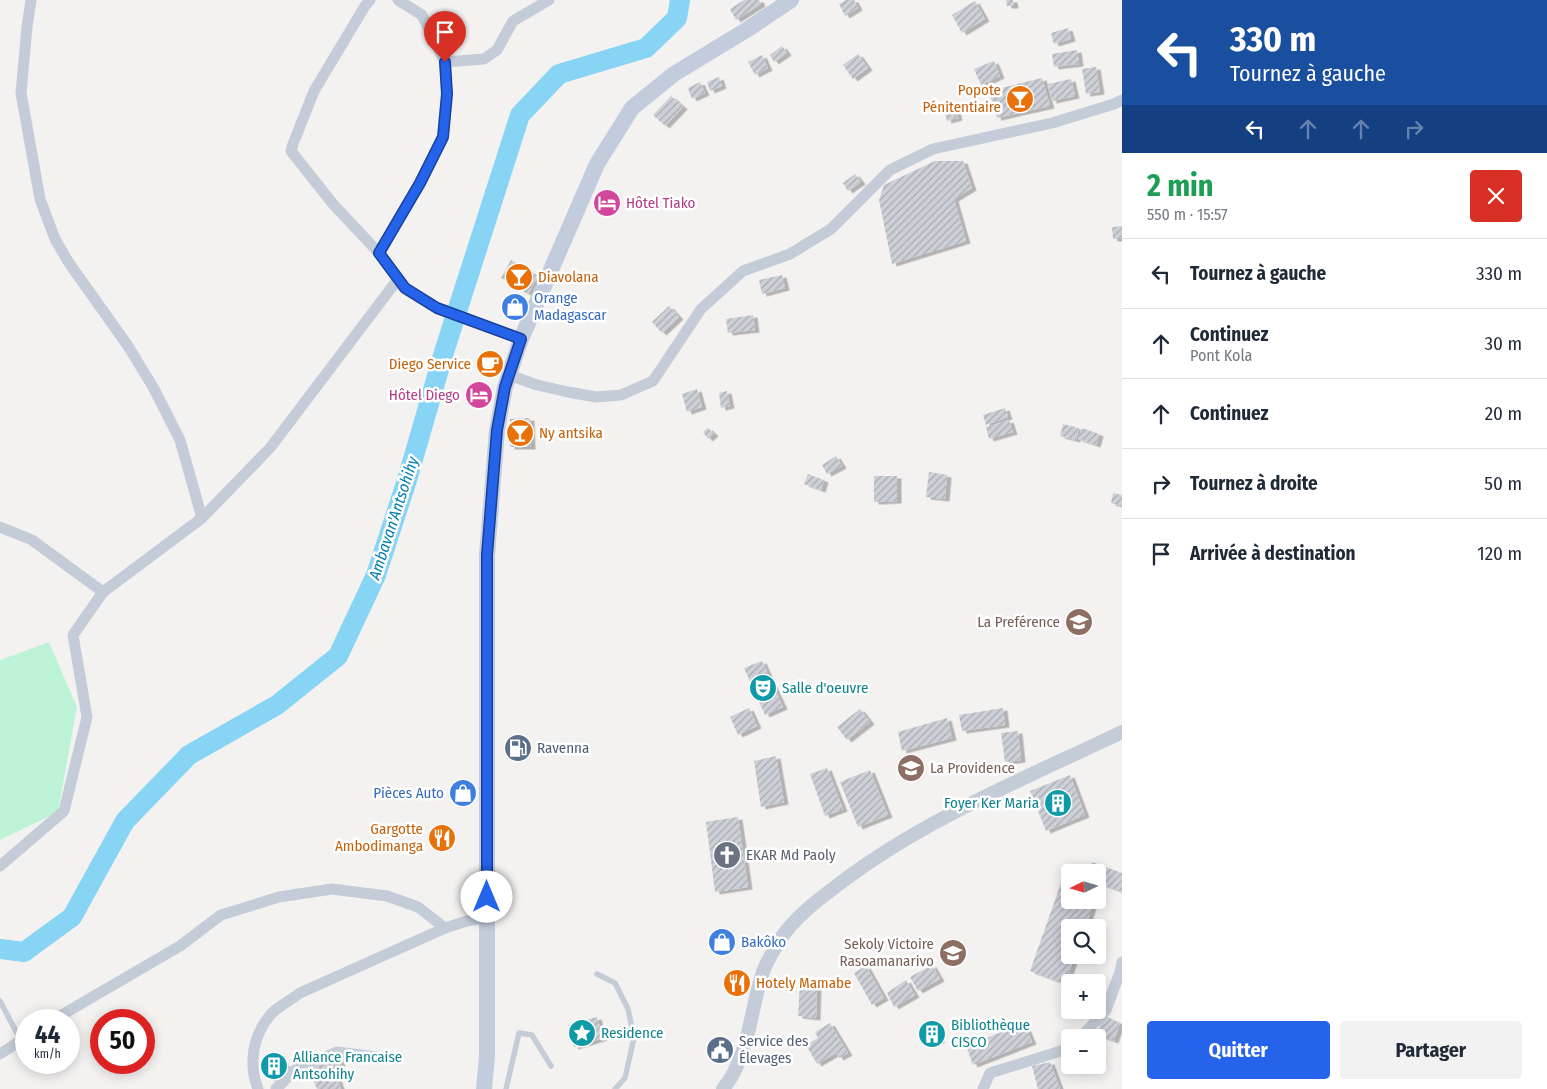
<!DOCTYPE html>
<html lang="fr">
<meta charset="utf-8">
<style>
:root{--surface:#fff;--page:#f2f2f3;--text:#1f2937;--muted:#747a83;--line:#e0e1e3;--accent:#2563eb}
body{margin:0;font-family:"Fira Sans Condensed",sans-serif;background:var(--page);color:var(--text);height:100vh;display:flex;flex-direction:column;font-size:19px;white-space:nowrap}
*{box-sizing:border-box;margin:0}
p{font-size:16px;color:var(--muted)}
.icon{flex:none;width:28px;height:28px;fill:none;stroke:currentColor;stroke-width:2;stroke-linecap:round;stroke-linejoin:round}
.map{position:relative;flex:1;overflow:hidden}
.drawer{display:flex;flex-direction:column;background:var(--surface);width:425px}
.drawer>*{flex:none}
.hud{background:#1a4fa0;color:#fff;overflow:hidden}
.needle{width:32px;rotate:265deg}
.fabs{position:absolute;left:1061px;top:864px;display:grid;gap:10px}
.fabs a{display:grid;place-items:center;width:45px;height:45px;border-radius:5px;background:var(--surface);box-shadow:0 2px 12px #0003;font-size:25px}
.speed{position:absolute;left:15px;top:1009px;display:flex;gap:10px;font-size:25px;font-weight:700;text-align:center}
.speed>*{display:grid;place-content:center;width:65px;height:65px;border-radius:50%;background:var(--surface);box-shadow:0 2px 12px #0003;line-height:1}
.speed small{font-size:12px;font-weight:400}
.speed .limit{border:8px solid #d22;background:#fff;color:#111}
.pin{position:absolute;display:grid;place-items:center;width:42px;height:42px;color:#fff;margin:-51px -21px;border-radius:50% 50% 50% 0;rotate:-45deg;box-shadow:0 0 5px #0007}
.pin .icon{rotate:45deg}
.me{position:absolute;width:55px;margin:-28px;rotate:0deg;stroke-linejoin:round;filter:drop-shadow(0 0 4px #0008)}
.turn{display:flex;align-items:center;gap:18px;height:105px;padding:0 25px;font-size:22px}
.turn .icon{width:65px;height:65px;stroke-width:2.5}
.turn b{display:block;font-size:35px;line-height:42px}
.lanes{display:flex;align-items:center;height:48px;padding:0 25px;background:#0003;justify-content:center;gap:25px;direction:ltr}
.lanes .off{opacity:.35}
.round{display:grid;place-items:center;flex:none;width:52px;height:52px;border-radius:5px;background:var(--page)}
.headline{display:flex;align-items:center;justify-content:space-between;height:85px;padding:0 25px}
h1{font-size:30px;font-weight:700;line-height:38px;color:#1e9e55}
.action{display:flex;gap:10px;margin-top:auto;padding:10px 25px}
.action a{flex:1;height:58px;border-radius:5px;background:var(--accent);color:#fff;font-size:20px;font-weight:700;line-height:58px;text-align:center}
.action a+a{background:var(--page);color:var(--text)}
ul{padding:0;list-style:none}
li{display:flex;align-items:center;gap:15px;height:70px;padding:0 25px;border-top:1px solid var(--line)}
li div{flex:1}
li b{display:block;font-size:19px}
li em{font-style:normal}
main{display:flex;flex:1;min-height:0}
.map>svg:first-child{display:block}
.pitch{fill:#bdf4d7}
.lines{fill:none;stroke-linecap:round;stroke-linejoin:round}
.river{stroke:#87d4f5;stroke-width:20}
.building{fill:url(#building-hatch);filter:url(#shadow)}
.service{stroke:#c4ccd7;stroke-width:5.5}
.minor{stroke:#c4ccd7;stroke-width:11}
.tertiary{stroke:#c4ccd7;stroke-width:14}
.secondary{stroke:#c3ccdc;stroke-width:16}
.route-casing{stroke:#184099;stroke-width:12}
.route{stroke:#2563eb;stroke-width:9}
.labels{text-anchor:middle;stroke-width:5;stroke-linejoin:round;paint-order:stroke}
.food-label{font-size:15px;fill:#c56008;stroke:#fff;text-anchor:end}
.hotel-label{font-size:15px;fill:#b23c85;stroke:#fff;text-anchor:start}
.shop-label{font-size:15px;fill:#366cbe;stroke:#fff;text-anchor:start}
.education-label{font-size:15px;fill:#785e54;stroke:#fff;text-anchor:end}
.culture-label{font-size:15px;fill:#0d838f;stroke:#fff;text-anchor:start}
.service-label{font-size:15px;fill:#4e5e75;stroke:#fff;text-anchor:start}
.worship-label{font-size:15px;fill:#5b616d;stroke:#fff;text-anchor:start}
.water-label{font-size:16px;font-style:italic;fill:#017db2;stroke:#fff}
</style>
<main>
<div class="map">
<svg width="1122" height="1089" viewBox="0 0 1122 1089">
<defs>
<pattern id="building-hatch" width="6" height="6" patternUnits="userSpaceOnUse" patternTransform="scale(1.25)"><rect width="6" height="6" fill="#cdd0d7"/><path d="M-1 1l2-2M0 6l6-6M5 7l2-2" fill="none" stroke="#a8abb2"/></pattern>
<filter id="shadow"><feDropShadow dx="4.5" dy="2.5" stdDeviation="0" flood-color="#0004"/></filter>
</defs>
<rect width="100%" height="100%" fill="#f4f2f1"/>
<polygon class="pitch" points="49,642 77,707 58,812 0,840 0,660"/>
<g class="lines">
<polyline class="river" points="0,949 24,952 72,917 125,821 189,755 277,705 338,656 376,575 407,480 444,352 520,115 559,74 646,48 677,18 680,0"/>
</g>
<g class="building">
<polygon points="744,0 759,0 761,4 736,20 730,9"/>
<polygon points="846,0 854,0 858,8 845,16 839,4"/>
<polygon points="1006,0 1013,0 1014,6 1007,6"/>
<polygon points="975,1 985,19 962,33 952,15"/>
<polygon points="1068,28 1071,39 1054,44 1051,33"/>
<polygon points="782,46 787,53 774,62 770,55"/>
<polygon points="1077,50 1079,64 1054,67 1052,54"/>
<polygon points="858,54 868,68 853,79 843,65"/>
<polygon points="762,55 768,68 755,75 748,62"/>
<polygon points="994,61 1000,76 981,85 974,69"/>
<polygon points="1096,67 1100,92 1086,94 1082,69"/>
<polygon points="719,77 722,86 710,91 707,82"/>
<polygon points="1042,78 1050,106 997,118 989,91"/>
<polygon points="1071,79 1075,96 1052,101 1048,84"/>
<polygon points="700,82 705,93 692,99 688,88"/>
<polygon points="671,96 683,107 665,126 653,115"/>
<polygon points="954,102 958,118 947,121 943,105"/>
<polygon points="935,161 963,161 972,188 954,199 966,241 892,264 879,200 884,185"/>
<polygon points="855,174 861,182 848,191 843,183"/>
<polygon points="1122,226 1122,239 1113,239 1112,227"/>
<polygon points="511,260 538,276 528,294 501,278"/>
<polygon points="782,275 785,288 762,294 759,280"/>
<polygon points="669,306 679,317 662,333 652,322"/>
<polygon points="753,315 755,330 728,333 726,319"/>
<polygon points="697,389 702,407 687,412 682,394"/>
<polygon points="727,391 730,406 721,408 719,393"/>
<polygon points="1005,408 1008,417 986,425 983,415"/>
<polygon points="530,418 531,447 510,447 510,419"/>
<polygon points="1009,420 1013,432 989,439 986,427"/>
<polygon points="1063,424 1079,428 1076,440 1060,436"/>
<polygon points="708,428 714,434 708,439 703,432"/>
<polygon points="1082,428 1099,434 1096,445 1078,439"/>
<polygon points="836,456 842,466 827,474 822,465"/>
<polygon points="929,472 947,475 945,499 926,497"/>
<polygon points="808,474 824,480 821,490 804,484"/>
<polygon points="874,476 897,476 897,501 874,502"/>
<polygon points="1113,493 1122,495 1122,506 1111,503"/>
<polygon points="762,661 783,707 765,715 744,668"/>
<polygon points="749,708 757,726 738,735 730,717"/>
<polygon points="1003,708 1005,725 962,731 959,715"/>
<polygon points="860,709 870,722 847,740 837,727"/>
<polygon points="947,718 952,738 902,751 898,732"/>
<polygon points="1018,731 1021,760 1005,762 1001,733"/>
<polygon points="776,756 784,802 761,807 754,761"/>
<polygon points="827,768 843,809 825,816 810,774"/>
<polygon points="870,770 888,815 858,827 840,782"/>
<polygon points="1070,775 1085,815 1046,831 1030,791"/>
<polygon points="738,817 748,887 715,892 706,822"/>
<polygon points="1092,862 1122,873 1122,892 1098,883 1098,872 1088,872"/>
<polygon points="1062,880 1070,883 1070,900 1094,900 1085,928 1070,928 1070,955 1075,955 1065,984 1030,971"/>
<polygon points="932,965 940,979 918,991 910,977"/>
<polygon points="866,966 884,998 872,1005 854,973"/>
<polygon points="906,980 915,995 894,1007 887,993"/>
<polygon points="800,983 817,984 816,1018 798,1016"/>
<polygon points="1103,1015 1120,1023 1114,1041 1097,1035"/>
<polygon points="597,1017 603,1038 574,1047 568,1025"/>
<polygon points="830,1023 848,1053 839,1058 836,1053 817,1064 806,1045 818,1038 815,1032"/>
<polygon points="1024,1023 1032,1042 973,1065 966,1046"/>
<polygon points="925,1027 940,1028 940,1041 924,1041"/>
<polygon points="279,1054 287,1068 270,1079 262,1065"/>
<polygon points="338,1055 341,1064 333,1067 341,1089 317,1089 308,1066"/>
<polygon points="1050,1062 1060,1089 1038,1089 1032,1066"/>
</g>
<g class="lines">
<g class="service">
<polyline points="597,974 615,983 628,1009 634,1038 625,1078 615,1089"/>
<polyline points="0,1001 21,1041"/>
<polyline points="506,1089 519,1033 532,1035 551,1066"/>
</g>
<g class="minor">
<polyline points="31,0 27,27 21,93 40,199 55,239 69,263 128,346 153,387 180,440 202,518"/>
<polyline points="370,0 365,6 314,91 293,144 291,151 333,204 379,253 405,289 437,308 521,339"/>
<polyline points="445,62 484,59 497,50 513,21 549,0"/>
<polyline points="379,253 420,183 443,137 447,94 445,62 422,15 398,0"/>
<polyline points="509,375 537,385 568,392 596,397 621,395 653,381 701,309 743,271 790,254 831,229 890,170 933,149 1052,123 1114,104 1122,100"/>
<polyline points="0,527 32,540 103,592"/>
<polyline points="0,866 64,811 87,717 73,635 103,592 202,518 270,448 398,279"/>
<polyline points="53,1020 180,946 221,915 279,897 332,889 387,896 418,907 445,928"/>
<polyline points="1080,1038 1106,1010 1120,972 1122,962"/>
<polyline points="0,1054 26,1037"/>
<path d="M 258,1089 C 248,1063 253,1035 271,1014 C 279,1006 291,1000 300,993 L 445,928 L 467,921 L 487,917"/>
<polyline points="276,1089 297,1068 337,1052 385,1058"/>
<polyline points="983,1089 990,1073 1064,1050 1070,1046"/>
</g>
<path class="tertiary" d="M 723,1089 C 750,1056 750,1009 763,972 C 767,961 775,948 781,938 C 796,916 818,900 839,884 C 924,819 1026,778 1122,732"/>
<polyline class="secondary" points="484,1089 487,1056 487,555 497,430 505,387 521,339 597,164 632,108 674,74 748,29 791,0"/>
</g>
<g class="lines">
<g class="route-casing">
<polyline id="route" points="445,62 447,94 443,137 420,183 379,253 405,288 437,308 521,339 505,387 497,430 487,555 487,897"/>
</g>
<use href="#route" class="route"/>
</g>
<defs>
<g id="bar-disc" transform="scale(1.4375)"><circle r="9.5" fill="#e8710a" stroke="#fff"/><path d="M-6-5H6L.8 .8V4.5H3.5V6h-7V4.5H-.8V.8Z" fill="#fff"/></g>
<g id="hotel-disc" transform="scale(1.4375)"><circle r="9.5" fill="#d1479c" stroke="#fff"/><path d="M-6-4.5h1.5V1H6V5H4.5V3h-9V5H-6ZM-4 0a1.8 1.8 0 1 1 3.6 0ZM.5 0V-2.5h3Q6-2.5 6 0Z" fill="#fff"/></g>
<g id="shop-disc" transform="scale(1.4375)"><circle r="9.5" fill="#3f7fe0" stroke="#fff"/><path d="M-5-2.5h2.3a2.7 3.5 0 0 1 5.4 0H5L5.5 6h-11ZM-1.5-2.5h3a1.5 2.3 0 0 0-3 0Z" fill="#fff"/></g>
<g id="cafe-disc" transform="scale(1.4375)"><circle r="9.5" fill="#e8710a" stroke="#fff"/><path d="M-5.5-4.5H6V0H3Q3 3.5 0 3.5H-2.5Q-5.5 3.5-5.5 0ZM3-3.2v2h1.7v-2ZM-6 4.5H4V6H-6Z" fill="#fff"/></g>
<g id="school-disc" transform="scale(1.4375)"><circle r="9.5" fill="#8d6e63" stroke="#fff"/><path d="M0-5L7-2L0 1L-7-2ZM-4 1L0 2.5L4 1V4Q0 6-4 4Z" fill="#fff"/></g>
<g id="theatre-disc" transform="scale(1.4375)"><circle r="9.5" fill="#0f9aa8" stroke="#fff"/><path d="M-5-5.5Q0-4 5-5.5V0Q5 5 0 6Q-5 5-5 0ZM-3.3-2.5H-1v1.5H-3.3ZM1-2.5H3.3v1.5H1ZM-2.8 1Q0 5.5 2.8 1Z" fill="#fff"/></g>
<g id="fuel-disc" transform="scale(1.4375)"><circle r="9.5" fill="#5c6f8a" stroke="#fff"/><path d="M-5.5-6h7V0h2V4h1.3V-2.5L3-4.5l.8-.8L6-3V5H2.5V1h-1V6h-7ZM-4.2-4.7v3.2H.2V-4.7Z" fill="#fff"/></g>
<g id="building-disc" transform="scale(1.4375)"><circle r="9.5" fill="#0f9aa8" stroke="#fff"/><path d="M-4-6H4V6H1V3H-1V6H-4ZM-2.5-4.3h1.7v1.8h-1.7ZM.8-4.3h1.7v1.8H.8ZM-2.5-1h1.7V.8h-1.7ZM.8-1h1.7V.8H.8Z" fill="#fff"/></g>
<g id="restaurant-disc" transform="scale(1.4375)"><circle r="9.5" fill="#e8710a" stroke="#fff"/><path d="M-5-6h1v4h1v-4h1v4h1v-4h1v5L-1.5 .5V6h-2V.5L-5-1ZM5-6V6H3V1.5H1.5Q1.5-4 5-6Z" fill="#fff"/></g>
<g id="church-disc" transform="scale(1.4375)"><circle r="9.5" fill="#6b7280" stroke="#fff"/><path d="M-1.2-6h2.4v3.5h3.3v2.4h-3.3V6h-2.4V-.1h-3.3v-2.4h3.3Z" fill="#fff"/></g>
<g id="sight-disc" transform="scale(1.4375)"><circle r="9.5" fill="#0f9aa8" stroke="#fff"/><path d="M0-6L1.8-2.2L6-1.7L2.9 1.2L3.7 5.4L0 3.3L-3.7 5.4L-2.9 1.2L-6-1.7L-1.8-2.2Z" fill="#fff"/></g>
<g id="civic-disc" transform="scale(1.4375)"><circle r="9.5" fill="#5c6f8a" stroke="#fff"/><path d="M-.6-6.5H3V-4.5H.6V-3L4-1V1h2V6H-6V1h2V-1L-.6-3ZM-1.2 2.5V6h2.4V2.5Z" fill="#fff"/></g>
</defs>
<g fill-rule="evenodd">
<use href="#bar-disc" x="1020" y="99"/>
<use href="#hotel-disc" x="607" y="203"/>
<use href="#bar-disc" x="519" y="277"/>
<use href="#shop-disc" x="515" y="307"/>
<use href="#cafe-disc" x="490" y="364"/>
<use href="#hotel-disc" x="479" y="395"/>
<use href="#bar-disc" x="520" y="433"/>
<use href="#school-disc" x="1079" y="622"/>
<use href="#theatre-disc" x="763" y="688"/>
<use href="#fuel-disc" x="518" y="748"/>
<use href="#school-disc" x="911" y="768"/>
<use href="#shop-disc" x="463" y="793"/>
<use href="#building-disc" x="1058" y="803"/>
<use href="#restaurant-disc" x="442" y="838"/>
<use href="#church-disc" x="727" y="855"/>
<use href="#shop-disc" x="722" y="942"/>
<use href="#school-disc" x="953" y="953"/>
<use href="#restaurant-disc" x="737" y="983"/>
<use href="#sight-disc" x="582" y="1033"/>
<use href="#building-disc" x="932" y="1034"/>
<use href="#civic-disc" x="720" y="1050"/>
<use href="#building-disc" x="274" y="1066"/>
</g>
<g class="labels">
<g class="food-label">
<text x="1001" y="95">Popote<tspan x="1001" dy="17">Pénitentiaire</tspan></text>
<text x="538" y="282" text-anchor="start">Diavolana</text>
<text x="471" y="369">Diego Service</text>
<text x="539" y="438" text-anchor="start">Ny antsika</text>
<text x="423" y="834">Gargotte<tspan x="423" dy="17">Ambodimanga</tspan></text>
<text x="756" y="988" text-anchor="start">Hotely Mamabe</text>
</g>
<g class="hotel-label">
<text x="626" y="208">Hôtel Tiako</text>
<text x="460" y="400" text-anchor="end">Hôtel Diego</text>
</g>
<g class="shop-label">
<text x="534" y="303">Orange<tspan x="534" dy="17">Madagascar</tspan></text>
<text x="444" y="798" text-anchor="end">Pièces Auto</text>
<text x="741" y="947">Bakôko</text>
</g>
<g class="education-label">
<text x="1060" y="627">La Preférence</text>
<text x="930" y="773" text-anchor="start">La Providence</text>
<text x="934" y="949">Sekoly Victoire<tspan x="934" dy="17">Rasoamanarivo</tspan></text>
</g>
<g class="culture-label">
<text x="782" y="693">Salle d'oeuvre</text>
<text x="1039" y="808" text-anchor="end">Foyer Ker Maria</text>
<text x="951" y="1030">Bibliothèque<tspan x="951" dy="17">CISCO</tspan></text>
<text x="601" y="1038">Residence</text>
<text x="293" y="1062">Alliance Francaise<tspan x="293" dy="17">Antsohihy</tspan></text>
</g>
<g class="service-label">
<text x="537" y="753">Ravenna</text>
<text x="739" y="1046">Service des<tspan x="739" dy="17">Élevages</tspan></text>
</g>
<g class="worship-label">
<text x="746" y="860">EKAR Md Paoly</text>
</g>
<g class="water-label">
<text transform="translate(393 518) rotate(-72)" y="6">Ambavan'Antsohihy</text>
</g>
</g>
</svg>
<div class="fabs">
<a><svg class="needle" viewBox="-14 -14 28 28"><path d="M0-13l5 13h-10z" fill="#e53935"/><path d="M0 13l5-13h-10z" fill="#747a83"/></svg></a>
<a><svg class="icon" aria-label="search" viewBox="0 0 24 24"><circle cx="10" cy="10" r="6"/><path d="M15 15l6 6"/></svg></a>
<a>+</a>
<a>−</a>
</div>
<div class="speed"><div>44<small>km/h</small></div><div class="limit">50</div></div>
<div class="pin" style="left:445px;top:62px;background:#d93025"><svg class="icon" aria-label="arrive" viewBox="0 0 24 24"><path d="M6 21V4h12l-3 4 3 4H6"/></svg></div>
<svg class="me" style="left:487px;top:897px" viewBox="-20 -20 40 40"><circle r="19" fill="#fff"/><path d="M0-13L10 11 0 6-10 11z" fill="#2563eb"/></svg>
</div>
<section class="drawer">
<div class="hud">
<div class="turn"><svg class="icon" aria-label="left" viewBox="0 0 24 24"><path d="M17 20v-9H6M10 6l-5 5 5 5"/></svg><div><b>330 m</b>Tournez à gauche</div></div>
<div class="lanes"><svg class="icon" aria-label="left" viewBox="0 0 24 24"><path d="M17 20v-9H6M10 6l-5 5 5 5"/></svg><svg class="icon off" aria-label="ahead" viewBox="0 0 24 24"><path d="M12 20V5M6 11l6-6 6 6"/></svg><svg class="icon off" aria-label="ahead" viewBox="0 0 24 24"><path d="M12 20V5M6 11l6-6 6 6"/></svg><svg class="icon off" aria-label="right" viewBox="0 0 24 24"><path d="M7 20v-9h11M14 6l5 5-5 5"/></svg></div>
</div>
<div class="headline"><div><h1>2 min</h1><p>550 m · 15:57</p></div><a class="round" style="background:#d93025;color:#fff"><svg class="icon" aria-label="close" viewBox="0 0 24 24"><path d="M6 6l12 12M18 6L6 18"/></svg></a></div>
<ul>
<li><svg class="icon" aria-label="left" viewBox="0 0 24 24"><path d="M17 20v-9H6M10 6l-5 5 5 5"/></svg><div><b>Tournez à gauche</b></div><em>330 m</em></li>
<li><svg class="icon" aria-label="ahead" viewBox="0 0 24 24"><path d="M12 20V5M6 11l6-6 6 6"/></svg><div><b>Continuez</b><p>Pont Kola</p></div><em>30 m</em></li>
<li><svg class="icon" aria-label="ahead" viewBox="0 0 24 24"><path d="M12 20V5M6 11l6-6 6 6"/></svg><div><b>Continuez</b></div><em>20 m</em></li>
<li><svg class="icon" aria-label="right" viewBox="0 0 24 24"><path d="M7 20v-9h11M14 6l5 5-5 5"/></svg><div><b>Tournez à droite</b></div><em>50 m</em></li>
<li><svg class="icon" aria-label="arrive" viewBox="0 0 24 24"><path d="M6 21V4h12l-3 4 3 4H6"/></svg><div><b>Arrivée à destination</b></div><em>120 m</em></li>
</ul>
<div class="action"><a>Quitter</a><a>Partager</a></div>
</section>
</main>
